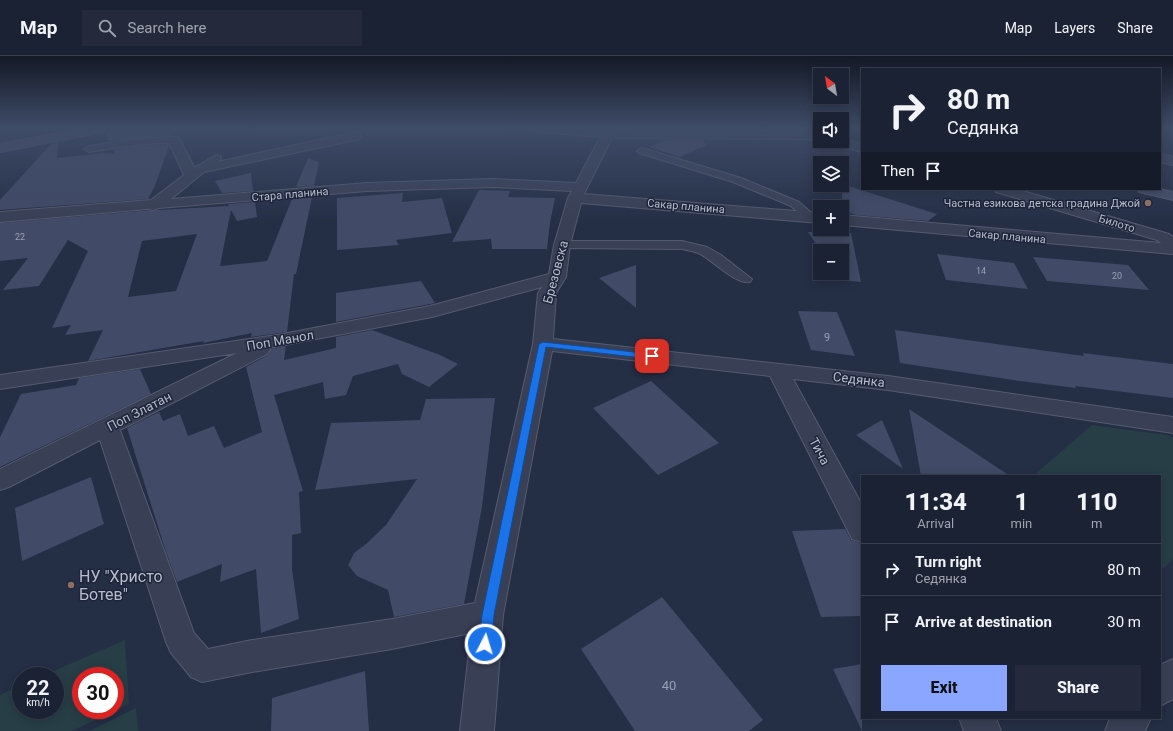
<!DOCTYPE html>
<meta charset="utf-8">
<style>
:root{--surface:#1b2234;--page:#242a3c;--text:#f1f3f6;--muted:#a0a4ac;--line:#393f4f;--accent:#8ba6ff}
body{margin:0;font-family:Roboto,sans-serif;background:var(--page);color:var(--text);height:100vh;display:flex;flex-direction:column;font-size:15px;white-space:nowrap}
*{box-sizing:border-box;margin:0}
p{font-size:13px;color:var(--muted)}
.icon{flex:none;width:22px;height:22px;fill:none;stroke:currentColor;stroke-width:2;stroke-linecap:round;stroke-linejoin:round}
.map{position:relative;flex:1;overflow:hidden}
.panel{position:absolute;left:861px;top:419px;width:300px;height:244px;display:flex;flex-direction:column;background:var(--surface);border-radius:0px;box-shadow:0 2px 10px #0003,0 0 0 1px var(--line)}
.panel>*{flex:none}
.banner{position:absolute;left:861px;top:12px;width:300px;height:122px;border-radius:0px;box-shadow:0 2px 10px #0003,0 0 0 1px var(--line);background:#1b2234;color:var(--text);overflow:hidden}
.needle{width:26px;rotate:329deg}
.controls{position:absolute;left:813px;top:12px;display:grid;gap:8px}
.controls a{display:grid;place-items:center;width:36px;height:36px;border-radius:0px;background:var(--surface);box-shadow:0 2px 10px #0003,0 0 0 1px var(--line);font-size:20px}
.speed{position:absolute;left:12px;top:611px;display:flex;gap:8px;font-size:20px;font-weight:700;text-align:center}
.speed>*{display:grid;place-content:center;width:52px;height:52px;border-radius:50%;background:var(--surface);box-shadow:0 2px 10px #0003,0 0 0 1px var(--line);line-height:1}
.speed small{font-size:10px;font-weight:400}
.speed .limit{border:6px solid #d22;background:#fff;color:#111}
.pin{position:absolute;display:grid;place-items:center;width:34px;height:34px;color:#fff;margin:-17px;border-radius:8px;box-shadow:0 2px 6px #0006}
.me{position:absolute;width:44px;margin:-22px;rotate:5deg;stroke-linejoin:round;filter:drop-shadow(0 0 3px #0008)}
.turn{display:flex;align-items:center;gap:14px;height:84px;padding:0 20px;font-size:18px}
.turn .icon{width:52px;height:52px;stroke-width:2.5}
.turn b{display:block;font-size:28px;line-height:34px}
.then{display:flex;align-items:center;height:38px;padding:0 20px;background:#0003;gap:8px;font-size:15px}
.eta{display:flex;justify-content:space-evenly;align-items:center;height:68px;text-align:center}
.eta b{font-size:24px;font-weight:800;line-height:28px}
.cta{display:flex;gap:8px;margin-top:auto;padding:8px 20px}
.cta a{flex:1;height:46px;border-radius:0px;background:var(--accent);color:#111;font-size:16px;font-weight:800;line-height:46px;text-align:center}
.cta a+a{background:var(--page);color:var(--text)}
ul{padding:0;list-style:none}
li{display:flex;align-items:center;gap:12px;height:52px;padding:0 20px;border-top:1px solid var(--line)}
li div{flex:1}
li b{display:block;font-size:15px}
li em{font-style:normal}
header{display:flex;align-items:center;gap:24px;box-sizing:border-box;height:56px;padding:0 20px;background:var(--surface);border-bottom:1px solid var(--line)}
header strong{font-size:19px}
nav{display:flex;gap:22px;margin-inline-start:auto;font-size:14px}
.search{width:280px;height:36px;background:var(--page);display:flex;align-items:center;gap:10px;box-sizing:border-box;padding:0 14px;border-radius:0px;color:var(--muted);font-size:15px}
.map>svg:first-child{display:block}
.green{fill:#273e46;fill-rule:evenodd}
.building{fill:#414a66;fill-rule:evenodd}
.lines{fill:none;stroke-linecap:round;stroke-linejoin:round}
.service-casing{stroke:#555b6f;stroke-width:2}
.minor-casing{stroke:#555b6f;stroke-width:2}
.secondary-casing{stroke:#555b6f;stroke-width:2}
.service{fill:#394055;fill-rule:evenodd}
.minor{fill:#394055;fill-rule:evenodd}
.secondary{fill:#474e68;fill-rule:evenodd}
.route{fill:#1a73e8;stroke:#114b97}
.education-dot{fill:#8d6e63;stroke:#1e253a;stroke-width:1.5}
.labels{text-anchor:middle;stroke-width:3;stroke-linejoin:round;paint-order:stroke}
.far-number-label{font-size:9px;fill:#9aa0b4}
.far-street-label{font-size:11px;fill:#b7bcce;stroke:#1e253a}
.far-poi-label{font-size:11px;fill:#b7bcce;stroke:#1e253a;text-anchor:end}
.number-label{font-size:11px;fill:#9aa0b4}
.street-label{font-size:13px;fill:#b7bcce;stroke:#1e253a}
.near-number-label{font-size:13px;fill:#9aa0b4}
.near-poi-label{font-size:16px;fill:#b7bcce;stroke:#1e253a;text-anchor:start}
</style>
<header>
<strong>Map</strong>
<div class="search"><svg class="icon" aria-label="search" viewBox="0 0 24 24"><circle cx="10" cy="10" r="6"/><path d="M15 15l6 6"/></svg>Search here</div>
<nav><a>Map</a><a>Layers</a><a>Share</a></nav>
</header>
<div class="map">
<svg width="1173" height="675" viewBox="0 0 1173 675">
<rect width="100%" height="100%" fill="#242e45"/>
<g class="green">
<polygon points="1092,369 1167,379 1173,381 1173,503 1164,512 1160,510 1160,420 1033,420"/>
<path d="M 125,584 L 129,648 L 72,675 L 0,675 L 0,639 L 21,629 L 21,654 L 55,654 L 55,620 L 42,620 ZM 81,620 L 115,620 L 115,654 L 81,654 Z"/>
<polygon points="136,652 138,675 89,675"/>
</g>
<g class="building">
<polygon points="130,72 175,72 172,80 135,82 109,85 105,77"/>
<polygon points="666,84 703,84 706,89 680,101 649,91"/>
<polygon points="58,86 57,102 104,97 115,98 114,94 135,90 168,88 169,90 154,132 148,143 0,154 0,144 51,88"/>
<polygon points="308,102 319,106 314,130 296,131"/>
<polygon points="251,117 253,135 222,137 215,125"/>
<polygon points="842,128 937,158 928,165 856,159 842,154"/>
<polygon points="479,134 510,135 508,141 555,142 550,167 547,193 492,193 491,183 452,186"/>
<polygon points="403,137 402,146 442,142 452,177 396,184 399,189 337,194 337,142"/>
<path d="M 312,141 L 296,218 L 294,218 L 287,276 L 251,281 L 252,277 L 203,287 L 204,285 L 88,305 L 103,274 L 65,279 L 71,269 L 52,272 L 88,195 L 68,184 L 39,230 L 3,234 L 28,202 L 0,205 L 0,167 L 140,155 L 229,150 L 228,148 L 255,146 L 257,161 L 237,165 L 231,154 L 220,210 L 267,205 L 292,143 ZM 197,178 L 176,235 L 128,241 L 142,185 Z"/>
<polygon points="808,176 851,177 861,226 840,224 836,217 842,217 842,195 821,195"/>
<polygon points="937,198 1014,207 1028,233 946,224"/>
<polygon points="1033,201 1128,209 1149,234 1047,225"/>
<polygon points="636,209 636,252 599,222"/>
<polygon points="421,225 435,247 336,266 336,237"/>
<polygon points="798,255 837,256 855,300 811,294"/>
<polygon points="372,274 440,299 458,308 429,331 402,318 398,308 353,320 346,339 325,343 323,326 274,339 303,435 299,436 301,477 292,479 292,513 299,563 261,577 256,513 220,526 222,508 177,526 166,496 127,372 159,356 163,365 180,358 188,380 214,370 224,392 262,376 246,311 268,299 271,293 286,290 284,304 336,292 336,281"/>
<polygon points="895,274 1084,300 1083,297 1173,308 1173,342 1075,330 1076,332 1013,324 900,307"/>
<polygon points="140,313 151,338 0,411 0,381 21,338 76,329 79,322"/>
<polygon points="651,325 719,387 658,419 593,352"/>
<polygon points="495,342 482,451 464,548 394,561 388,534 357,520 348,509 354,497 366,488 386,469 417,423 315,434 331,367 420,364 426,343"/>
<polygon points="909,353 1010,420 921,420"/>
<polygon points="882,364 903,413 856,379"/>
<polygon points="91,421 104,468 22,505 15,452"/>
<polygon points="845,473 851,484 861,487 862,490 862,560 821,561 792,475"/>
<polygon points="662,541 763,664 749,675 635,675 581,593"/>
<polygon points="862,608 862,675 833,613"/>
<polygon points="365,615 369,675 271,675 272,642"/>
</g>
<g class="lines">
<g class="service-casing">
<g id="service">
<polygon points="174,81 179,84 177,86 135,89 89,96 84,93 89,90 135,83"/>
<polygon points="642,92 741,122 799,146 816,161 814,163 806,163 791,150 733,126 639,97 637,95"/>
<polygon points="216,99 220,100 221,102 220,104 204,115 196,115 195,113 196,111"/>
<path d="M 562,185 L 682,185 L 707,191 L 721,199 L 752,223 L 750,226 C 735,229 712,203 698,197 C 693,195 687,194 682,193 L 558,192 L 556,189 L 558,186 Z"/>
</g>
</g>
<g class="minor-casing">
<g id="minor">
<path d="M 532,72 L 602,74 L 602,72 L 614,72 L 614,74 L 806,75 L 820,78 L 820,85 L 823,85 L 806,83 L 612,82 L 584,138 L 820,157 L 820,167 L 581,147 L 570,189 L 566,221 L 556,237 L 553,283 L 888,320 L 1173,361 L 1173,377 L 888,334 L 793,323 L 862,449 L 862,486 L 852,483 L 770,320 L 552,295 L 503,559 L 494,675 L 460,675 L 471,577 L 392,593 L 252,616 L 202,626 L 191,621 L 171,597 L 166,586 L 100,384 L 9,431 L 0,434 L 0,413 L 237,297 L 0,333 L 0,319 L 277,279 L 430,250 L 549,218 L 554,189 L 568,142 L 572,135 L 493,131 L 367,135 L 159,152 L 153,154 L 148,153 L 0,166 L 0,156 L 151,144 L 184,119 L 168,84 L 170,81 L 178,81 L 180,84 L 194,111 L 355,76 L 359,77 L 361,80 L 359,83 L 355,84 L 204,116 L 171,143 L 367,127 L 493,123 L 576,127 L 600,81 L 538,76 ZM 542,231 L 538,237 L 533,288 L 475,547 L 392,563 L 252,584 L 208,593 L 194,577 L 120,374 L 267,298 L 270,294 L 269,292 L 432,261 Z"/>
<polygon points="842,83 862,88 862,96 830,88 828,85 842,85"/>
<polygon points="1160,98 1173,101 1173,109 1160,106"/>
<polygon points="994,133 1016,133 1169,178 1173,181 1173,198 842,169 842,159 1161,187 1157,184 996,136"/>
<polygon points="1173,603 1173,643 1160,650 1160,609"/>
<polygon points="959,662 996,662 1001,675 964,675"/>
<polygon points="1110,662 1151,662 1145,675 1105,675"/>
</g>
</g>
<g class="secondary-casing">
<g id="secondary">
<polygon points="83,72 109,72 103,76 0,96 0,88"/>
<polygon points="1137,133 1160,133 1173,136 1173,144 1139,136"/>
</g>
</g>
<use href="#service" class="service"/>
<use href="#minor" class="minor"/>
<use href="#secondary" class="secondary"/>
</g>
<linearGradient id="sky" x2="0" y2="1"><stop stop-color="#141926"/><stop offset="0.43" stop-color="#3f4c68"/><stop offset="1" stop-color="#3f4c68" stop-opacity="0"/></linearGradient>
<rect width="1173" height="167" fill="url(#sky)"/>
<polygon class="route" points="543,286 652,298 656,300 652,303 546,291 494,559 492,588 490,592 485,594 481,592 479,588 482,559 539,288"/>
<g class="education-dot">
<circle cx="1148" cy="147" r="4"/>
<circle cx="71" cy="529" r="4"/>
</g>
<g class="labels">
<g class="far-number-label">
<text x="20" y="184">22</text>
<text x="981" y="218">14</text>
<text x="1117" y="223">20</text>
</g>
<g class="far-street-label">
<text transform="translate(290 138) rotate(-5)" y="4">Стара планина</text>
<text transform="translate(686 150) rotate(5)" y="4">Сакар планина</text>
<text transform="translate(1117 167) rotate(17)" y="4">Билото</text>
<text transform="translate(1007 180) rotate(5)" y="4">Сакар планина</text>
</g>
<g class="far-poi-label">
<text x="1140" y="151">Частна езикова детска градина Джой</text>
</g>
<g class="number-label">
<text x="827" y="285">9</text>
</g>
<g class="street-label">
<text transform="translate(555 216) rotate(-75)" y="5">Брезовска</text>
<text transform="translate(280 284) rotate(-10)" y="5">Поп Манол</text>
<text transform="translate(859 323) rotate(7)" y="5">Седянка</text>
<text transform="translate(139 355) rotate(-27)" y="5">Поп Златан</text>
<text transform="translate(820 395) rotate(62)" y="5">Тича</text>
</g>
<g class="near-number-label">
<text x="669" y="634">40</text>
</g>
<g class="near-poi-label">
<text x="79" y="526">НУ "Христо<tspan x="79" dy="18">Ботев"</tspan></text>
</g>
</g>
</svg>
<div class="controls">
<a><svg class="needle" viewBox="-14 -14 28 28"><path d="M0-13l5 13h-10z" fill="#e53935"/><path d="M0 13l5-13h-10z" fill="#a0a4ac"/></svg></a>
<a><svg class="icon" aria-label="sound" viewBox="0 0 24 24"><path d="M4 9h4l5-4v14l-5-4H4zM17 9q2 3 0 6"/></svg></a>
<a><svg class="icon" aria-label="layers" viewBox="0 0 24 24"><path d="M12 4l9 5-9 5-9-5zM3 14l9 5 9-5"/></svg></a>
<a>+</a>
<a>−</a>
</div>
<div class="speed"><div>22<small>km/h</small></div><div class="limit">30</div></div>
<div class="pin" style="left:652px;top:300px;background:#d93025"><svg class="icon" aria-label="arrive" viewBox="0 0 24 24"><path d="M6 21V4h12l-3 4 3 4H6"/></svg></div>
<svg class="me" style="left:485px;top:588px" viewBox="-20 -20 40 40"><circle r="17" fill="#1a73e8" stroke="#fff" stroke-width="3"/><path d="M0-11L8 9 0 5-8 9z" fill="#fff"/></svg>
<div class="banner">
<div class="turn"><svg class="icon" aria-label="right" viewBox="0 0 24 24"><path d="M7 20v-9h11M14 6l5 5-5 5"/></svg><div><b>80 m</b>Седянка</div></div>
<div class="then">Then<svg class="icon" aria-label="arrive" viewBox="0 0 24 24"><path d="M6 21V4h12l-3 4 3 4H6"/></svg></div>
</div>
<section class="panel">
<div class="eta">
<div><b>11:34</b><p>Arrival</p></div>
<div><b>1</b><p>min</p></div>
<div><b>110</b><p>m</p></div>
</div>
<ul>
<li><svg class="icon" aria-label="right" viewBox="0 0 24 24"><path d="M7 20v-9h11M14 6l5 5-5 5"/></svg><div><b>Turn right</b><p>Седянка</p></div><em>80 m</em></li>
<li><svg class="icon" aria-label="arrive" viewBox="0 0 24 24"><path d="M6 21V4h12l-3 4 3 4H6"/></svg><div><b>Arrive at destination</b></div><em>30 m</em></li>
</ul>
<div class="cta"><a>Exit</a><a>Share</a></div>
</section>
</div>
